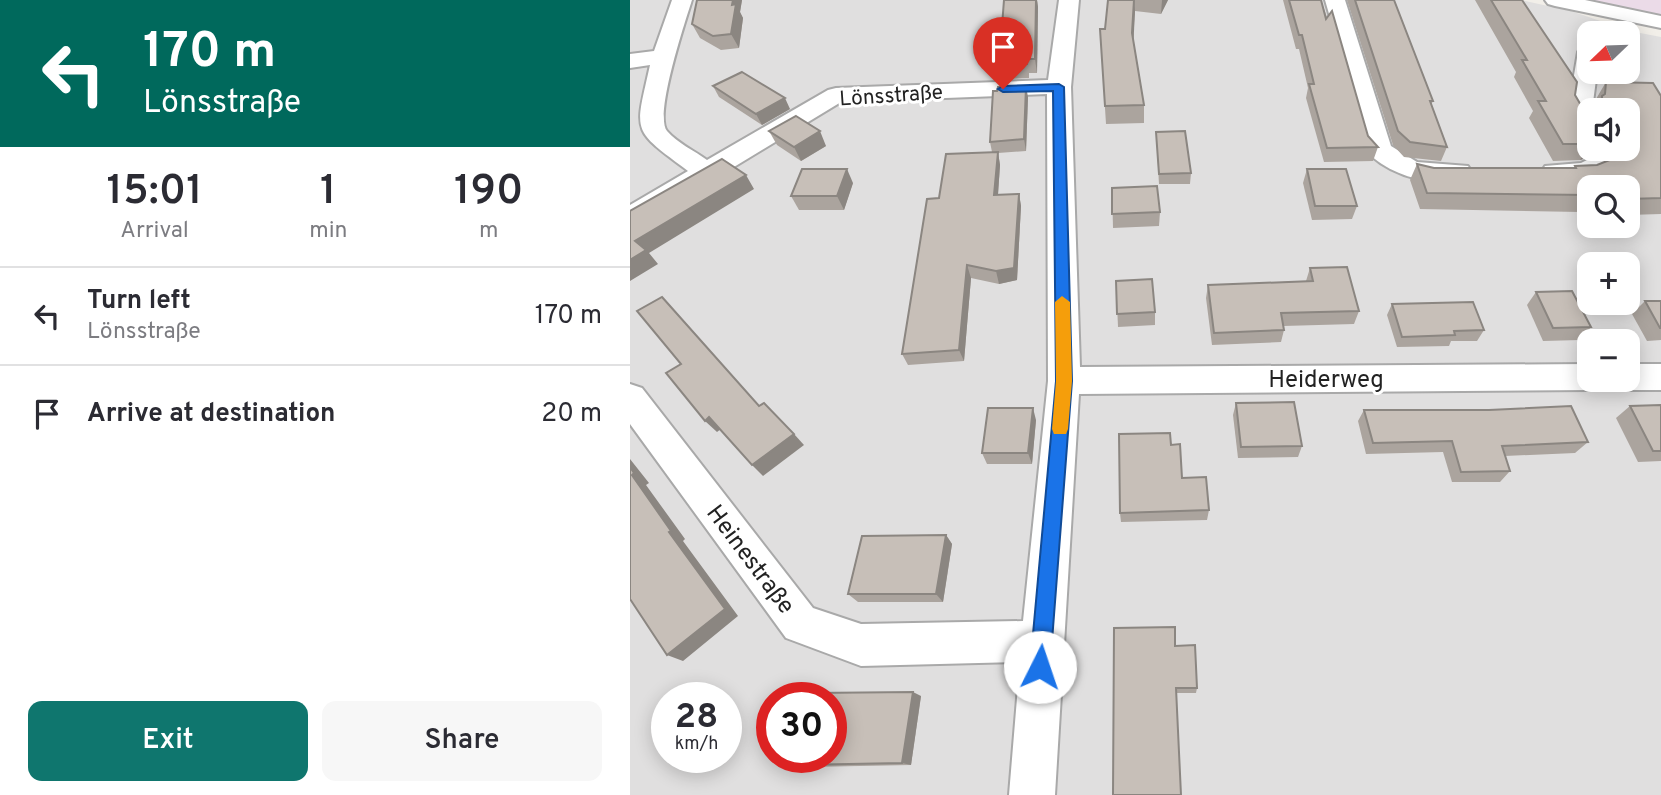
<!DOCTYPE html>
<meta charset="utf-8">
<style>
:root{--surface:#fff;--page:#f7f7f7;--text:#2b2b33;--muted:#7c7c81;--line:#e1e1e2;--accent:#0f766e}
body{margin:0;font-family:Overpass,sans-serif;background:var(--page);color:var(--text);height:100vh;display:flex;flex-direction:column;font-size:26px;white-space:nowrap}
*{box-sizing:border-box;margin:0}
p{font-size:23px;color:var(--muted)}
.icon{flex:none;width:38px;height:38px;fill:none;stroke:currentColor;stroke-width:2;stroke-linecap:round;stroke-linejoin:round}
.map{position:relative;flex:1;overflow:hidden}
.side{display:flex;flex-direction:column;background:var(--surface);width:630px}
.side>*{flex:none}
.hud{background:#00695c;color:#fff;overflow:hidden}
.needle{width:46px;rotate:247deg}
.buttons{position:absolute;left:947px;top:21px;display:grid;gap:14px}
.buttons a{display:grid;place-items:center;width:63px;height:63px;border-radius:14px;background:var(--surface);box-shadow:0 4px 18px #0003;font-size:35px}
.speed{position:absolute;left:21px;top:682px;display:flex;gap:14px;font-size:35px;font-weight:700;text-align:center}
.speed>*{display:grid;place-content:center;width:91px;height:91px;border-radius:50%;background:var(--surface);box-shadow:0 4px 18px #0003;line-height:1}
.speed small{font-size:18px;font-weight:400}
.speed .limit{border:10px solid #d22;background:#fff;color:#111}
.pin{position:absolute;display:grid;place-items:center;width:60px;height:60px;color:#fff;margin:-72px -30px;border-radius:50% 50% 50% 0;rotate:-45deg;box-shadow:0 0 7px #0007}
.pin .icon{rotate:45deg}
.me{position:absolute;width:77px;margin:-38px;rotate:4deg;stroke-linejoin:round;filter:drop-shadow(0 0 5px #0008)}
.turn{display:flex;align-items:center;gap:24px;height:147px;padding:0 28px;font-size:32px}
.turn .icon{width:91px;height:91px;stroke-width:2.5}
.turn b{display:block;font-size:49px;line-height:60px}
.eta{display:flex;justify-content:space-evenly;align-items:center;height:119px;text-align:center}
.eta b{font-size:42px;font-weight:600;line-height:49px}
.cta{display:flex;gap:14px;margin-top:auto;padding:14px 28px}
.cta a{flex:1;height:80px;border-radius:14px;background:var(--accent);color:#fff;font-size:28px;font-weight:600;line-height:80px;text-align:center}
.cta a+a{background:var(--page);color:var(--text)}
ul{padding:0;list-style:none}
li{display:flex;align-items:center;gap:21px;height:98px;padding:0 28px;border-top:2px solid var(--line)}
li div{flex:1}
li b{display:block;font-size:26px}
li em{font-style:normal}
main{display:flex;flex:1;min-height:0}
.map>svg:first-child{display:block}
.residential{fill:#e0dfdf;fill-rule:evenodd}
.industrial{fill:#ebdbe8}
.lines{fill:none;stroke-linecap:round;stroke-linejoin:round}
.minor-casing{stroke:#a9a9a9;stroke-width:4}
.minor{fill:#fff;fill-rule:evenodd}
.wall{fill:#aba49e}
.shaded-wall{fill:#8b8681}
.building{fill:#c7bfb8;stroke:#8b8681;stroke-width:2}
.route{fill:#1a73e8;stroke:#114b97;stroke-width:2}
.slow{fill:#f59e0b}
.labels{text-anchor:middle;stroke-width:6;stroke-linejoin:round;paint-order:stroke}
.far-street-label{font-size:21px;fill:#222;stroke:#fff}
.street-label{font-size:24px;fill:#222;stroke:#fff}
</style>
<main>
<section class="side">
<div class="hud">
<div class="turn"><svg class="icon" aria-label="left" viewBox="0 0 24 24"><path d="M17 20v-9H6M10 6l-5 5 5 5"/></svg><div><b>170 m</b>Lönsstraße</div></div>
</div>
<div class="eta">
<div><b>15:01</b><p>Arrival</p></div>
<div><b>1</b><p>min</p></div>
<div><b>190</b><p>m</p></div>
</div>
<ul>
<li><svg class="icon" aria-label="left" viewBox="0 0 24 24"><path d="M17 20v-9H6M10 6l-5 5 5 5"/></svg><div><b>Turn left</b><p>Lönsstraße</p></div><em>170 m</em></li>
<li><svg class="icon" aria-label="arrive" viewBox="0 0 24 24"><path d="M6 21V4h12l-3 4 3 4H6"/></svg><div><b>Arrive at destination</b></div><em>20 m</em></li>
</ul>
<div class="cta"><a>Exit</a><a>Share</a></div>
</section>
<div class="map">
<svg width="1031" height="795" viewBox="0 0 1031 795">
<rect width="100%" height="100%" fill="#f2efe9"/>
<path class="residential" d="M 0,0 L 891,0 L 941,11 L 1000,31 L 1031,37 L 1031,795 L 0,795 ZM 959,33 L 998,33 L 998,72 L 959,72 ZM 959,110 L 998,110 L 998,149 L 959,149 ZM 959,187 L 998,187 L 998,226 L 959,226 ZM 959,264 L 998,264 L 998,303 L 959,303 ZM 959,341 L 998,341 L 998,380 L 959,380 ZM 37,698 L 96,698 L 96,758 L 37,758 ZM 142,698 L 201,698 L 201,758 L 142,758 Z"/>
<polygon class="industrial" points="953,0 1031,0 1031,16"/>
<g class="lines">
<g class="minor-casing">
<g id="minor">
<path d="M 42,0 L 62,0 C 55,22 24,115 37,131 C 47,143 65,151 77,160 L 198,90 L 206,88 L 418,80 L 429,0 L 449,0 L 441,87 L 450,367 L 959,364 L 959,380 L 974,380 L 971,386 L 959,390 L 449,394 L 425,795 L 379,795 L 390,662 L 231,666 L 156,638 L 0,424 L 0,384 L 12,388 L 183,608 L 231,624 L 393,621 L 418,381 L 417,94 L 211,102 L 10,224 L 0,226 L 0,205 L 58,171 C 0,128 5,134 20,65 L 0,68 L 0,54 L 24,51 Z"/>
<path d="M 695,0 L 715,0 L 761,146 L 787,162 L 838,166 L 842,172 L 838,178 C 804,187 766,178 740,155 Z"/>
<polygon points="915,0 955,0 1031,16 1031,28 925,6 918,4"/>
<polygon points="959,45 959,72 967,72 962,110 959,110 959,137 950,134 938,110 948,52 951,47"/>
<path d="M 959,143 L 959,149 L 980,149 L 986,162 C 973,182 936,184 915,178 L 911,172 L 915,166 L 951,163 L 959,159 L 955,149 Z"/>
<polygon points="998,364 1031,364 1031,390 998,390 986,386 983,380 998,380"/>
</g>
</g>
<use href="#minor" class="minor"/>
</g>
<g class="wall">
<polygon points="67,0 112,0 110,12 113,18 109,48 91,50 70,38 62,24"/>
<polygon points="374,0 407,0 408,7 407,73 399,73 399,78 372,79 369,65"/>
<polygon points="478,0 538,0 531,14 505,11 503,39 514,105 514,123 476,124 470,29 475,29"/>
<polygon points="653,0 691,0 738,136 748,147 743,161 694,162 676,98 678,88 669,49 666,49"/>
<polygon points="717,0 764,0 803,101 801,105 817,147 811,161 774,157 763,145"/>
<polygon points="845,0 892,0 945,95 959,144 959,149 962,149 956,158 950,160 923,161 899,118 903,111 884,77 886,72"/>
<polygon points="976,82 1031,96 1031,214 998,215 998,187 959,187 959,215 951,215 950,212 790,209 780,180 787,164 804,168 944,168 945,166 967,165 986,157 983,149 998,149 998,110 963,110 965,107 966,99"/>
<polygon points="83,86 160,109 132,125 89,97"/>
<polygon points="367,91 398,97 396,151 368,153 370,165 368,195 389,194 391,206 387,280 369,284 341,278 334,361 278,365 272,354 309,198 362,152 360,142"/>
<polygon points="139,131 196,146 171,161 147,145"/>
<polygon points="526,132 561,173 560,184 529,184"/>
<polygon points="677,169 727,206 722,219 682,220 673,183"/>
<polygon points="223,183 214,210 169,210 161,196"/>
<polygon points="482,188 530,212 529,226 483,228"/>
<polygon points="680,268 729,311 724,324 653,326 654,330 651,342 582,345 576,298 578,285 676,281"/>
<polygon points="486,281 525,312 525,325 488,327"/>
<polygon points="906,292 961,327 950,340 913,341 897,305"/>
<polygon points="1015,301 1031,301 1031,340 1017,341 1002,314"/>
<polygon points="762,304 854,330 847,341 821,341 819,346 767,347 757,315"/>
<polygon points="606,403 672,446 668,457 608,458 603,415"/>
<polygon points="1031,405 1031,461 1008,462 986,418 1000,406"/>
<polygon points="734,410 958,442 945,453 875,456 880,471 870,482 822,482 813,452 736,454 728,421"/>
<polygon points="406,420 402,464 357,464 352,453"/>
<polygon points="541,445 552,478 579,510 577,520 491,522 490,513"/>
<polygon points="316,535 322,544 313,602 228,602 218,594"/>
<polygon points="545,646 567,688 566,693 547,693"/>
<polygon points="291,696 281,765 178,767 165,765"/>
</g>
<g class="shaded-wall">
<polygon points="103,0 112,0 110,12 113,18 109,48 101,34"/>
<polygon points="406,0 407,0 408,7 407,73 405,59"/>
<polygon points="505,0 505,11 503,51 502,33"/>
<polygon points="532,0 538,0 531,14"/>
<polygon points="396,86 398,97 396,151 394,139"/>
<polygon points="155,98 160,109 132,125 126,114"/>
<polygon points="190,131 196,146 171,161 164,147"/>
<polygon points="959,147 959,149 962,149 956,158 950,160"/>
<polygon points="368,152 370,165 367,208 364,195"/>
<polygon points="217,169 223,183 214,210 207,196"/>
<polygon points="116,175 124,189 19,253 28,264 0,281 0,260 5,241"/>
<polygon points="389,194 391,206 387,280 369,284 366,271"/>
<polygon points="337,265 341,278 334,361 329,350"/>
<polygon points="403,408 406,420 402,464 398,453"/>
<polygon points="79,417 91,429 87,432 75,421"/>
<polygon points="164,434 174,445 133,476 122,465"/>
<polygon points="0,459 19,483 16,485 55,539 53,541 108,616 53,661 37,655 39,532 2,475 0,467"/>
<polygon points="316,535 322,544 313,602 306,594"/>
<polygon points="283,692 291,696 281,765 272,763"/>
</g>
<g class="building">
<polygon points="67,0 103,0 102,5 106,4 101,34 83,36 62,24"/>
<polygon points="374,0 406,0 405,59 397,59 397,64 369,65"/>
<polygon points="478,0 504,0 502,33 514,105 475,106 470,29 475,29"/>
<polygon points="659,0 691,0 696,19 702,11 738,136 748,147 697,148 679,84 684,84 672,35 669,35"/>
<polygon points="725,0 764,0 803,101 800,101 817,147 780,142 768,131"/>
<polygon points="861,0 892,0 947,82 945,95 959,119 959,144 933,144 908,101 916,101 892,60 897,60"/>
<polygon points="112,72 155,98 126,114 83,86"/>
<polygon points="976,82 1023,83 1031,96 1031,198 998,199 998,187 959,187 959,195 797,193 787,164 804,168 946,168 945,166 967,165 995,154 1000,147 998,141 998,110 972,110 972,96 975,94"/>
<polygon points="396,86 394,139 360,142 363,91 367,91 368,87"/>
<polygon points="166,116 190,131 164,147 139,131"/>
<polygon points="555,131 561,173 529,174 526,132"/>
<polygon points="368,152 364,195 389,194 384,268 366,271 337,265 329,350 272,354 297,199 309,198 316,154"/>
<polygon points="92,159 116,175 5,241 16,250 0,260 0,211"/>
<polygon points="172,169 217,169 207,196 161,196"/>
<polygon points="677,169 716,169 727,206 685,206"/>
<polygon points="527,186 530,212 482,214 482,188"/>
<polygon points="717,267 729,311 651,313 654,330 584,333 578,285 683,281 680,268"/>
<polygon points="522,279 525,312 487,314 486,281"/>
<polygon points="942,291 961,327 923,328 906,292"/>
<polygon points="32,297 129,406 134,403 164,434 122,465 79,417 75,421 36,373 51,364 7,311"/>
<polygon points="1015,301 1031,301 1031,328 1030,328"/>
<polygon points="843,302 854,330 824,331 825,335 772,337 762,304"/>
<polygon points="664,402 672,446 611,447 606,403"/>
<polygon points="1031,405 1031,451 1023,451 1000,406"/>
<polygon points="941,406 958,442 872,446 880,471 831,472 822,441 743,443 734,410 859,410"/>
<polygon points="358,408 403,408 398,453 352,453"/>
<polygon points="540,433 541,445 550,444 552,478 576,477 579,510 490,513 489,434"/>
<polygon points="0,467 4,473 2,475 41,531 39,532 95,609 37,655 0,599"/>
<polygon points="316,535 306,594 218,594 232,536"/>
<polygon points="545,627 545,646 565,645 567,688 546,688 551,795 483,795 484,628"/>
<polygon points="283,692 272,763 165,765 167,758 201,758 201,698 181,698 182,693"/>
</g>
<polygon class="route" points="429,84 434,87 442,381 420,667 417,674 410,677 403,674 400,667 426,381 423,91 373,92 368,89 373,86"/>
<polygon class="slow" points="432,296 440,302 442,381 438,429 436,434 424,434 422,429 426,381 425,302"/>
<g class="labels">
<g class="far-street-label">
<text transform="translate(261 95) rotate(-4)" y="7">Lönsstraße</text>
</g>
<g class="street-label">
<text x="696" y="387">Heiderweg</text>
<text transform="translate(121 559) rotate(53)" y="8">Heinestraße</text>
</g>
</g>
</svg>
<div class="buttons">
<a><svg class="needle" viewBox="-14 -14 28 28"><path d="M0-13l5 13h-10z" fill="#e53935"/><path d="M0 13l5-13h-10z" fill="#7c7c81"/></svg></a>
<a><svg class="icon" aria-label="sound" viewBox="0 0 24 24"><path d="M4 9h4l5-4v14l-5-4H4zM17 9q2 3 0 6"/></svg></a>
<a><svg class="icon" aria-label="search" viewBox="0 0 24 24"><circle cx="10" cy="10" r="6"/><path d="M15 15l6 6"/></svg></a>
<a>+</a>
<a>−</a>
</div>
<div class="speed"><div>28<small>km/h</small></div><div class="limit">30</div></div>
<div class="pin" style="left:373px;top:89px;background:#d93025"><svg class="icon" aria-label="arrive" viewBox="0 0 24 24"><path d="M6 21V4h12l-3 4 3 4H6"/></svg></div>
<svg class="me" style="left:410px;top:667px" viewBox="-20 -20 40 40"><circle r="19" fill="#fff"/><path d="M0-13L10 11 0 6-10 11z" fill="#1a73e8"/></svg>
</div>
</main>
